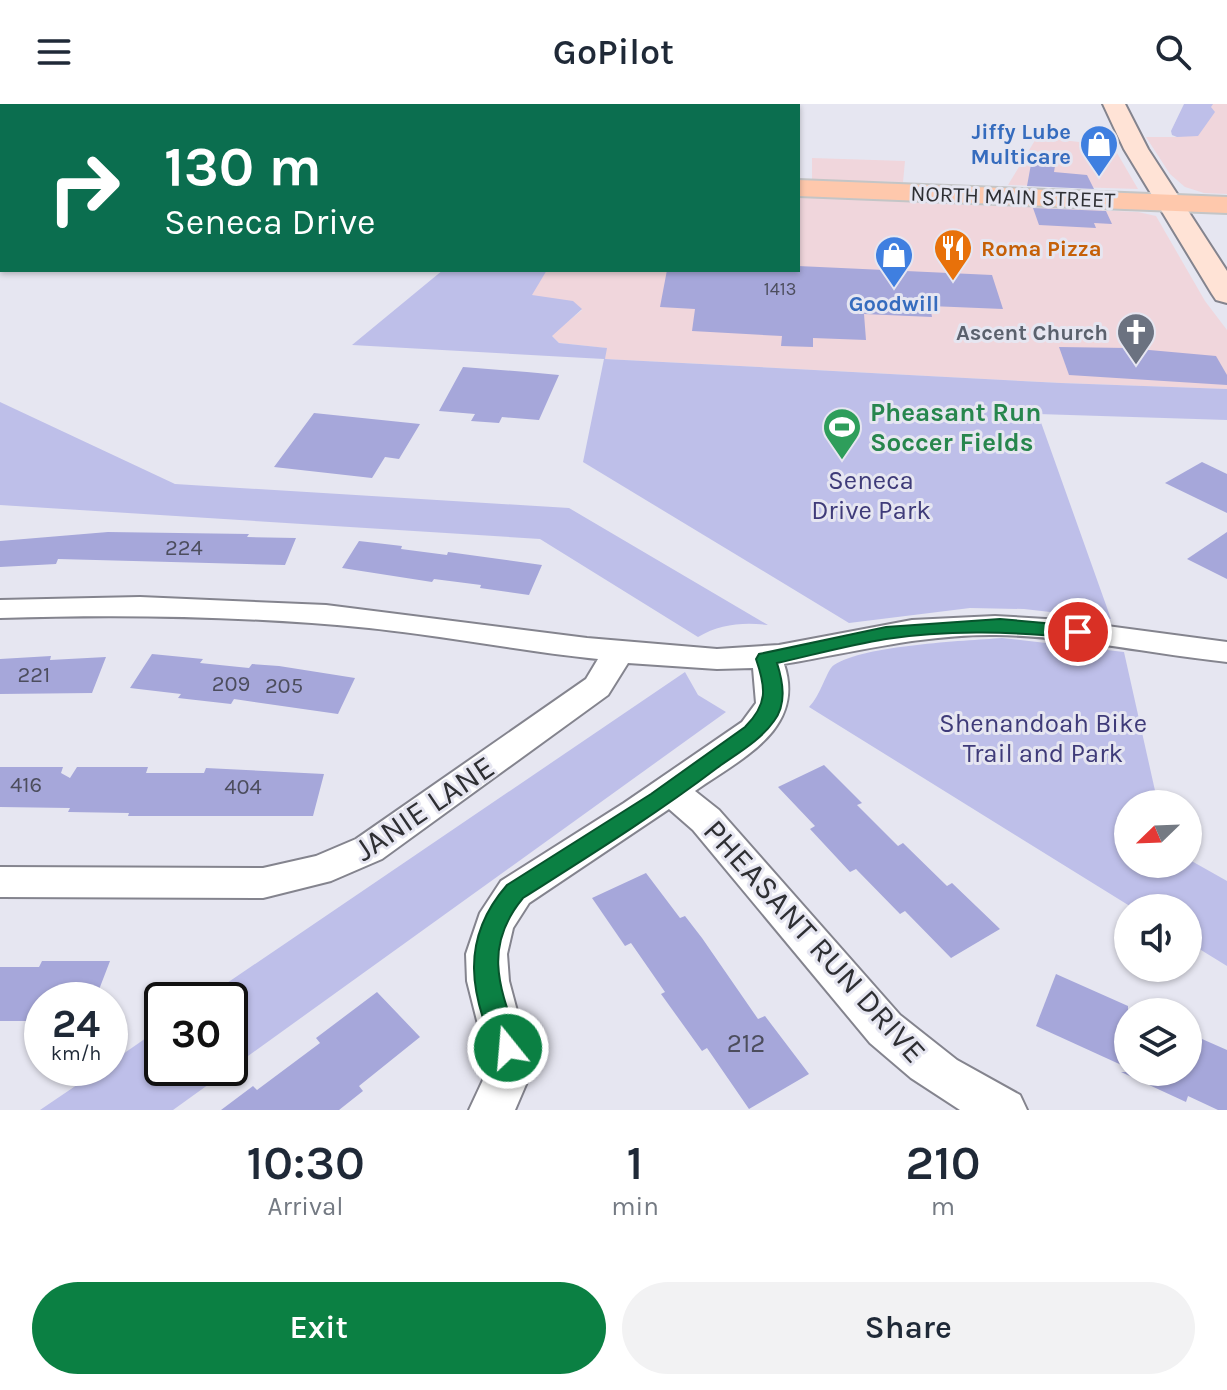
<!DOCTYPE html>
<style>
:root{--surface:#fff;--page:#f2f2f3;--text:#1f2937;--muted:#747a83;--accent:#0b8043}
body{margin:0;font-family:Karla,sans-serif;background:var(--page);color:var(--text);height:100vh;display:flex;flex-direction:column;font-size:30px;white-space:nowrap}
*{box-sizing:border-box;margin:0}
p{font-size:26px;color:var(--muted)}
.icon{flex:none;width:44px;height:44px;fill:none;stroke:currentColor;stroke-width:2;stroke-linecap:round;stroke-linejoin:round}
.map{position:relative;height:1006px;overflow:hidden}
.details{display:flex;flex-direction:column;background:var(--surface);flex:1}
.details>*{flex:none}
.banner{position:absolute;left:0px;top:0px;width:800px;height:168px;box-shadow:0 2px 6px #0004;background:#0b6e4f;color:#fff;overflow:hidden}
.needle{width:52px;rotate:247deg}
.fabs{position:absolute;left:1114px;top:686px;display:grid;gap:16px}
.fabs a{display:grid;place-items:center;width:88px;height:88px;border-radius:50%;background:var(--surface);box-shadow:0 2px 6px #0004;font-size:40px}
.speed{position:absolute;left:24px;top:878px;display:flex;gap:16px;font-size:40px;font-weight:700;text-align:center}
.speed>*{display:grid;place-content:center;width:104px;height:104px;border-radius:50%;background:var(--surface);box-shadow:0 2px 6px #0004;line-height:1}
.speed small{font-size:20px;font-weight:400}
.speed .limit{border:4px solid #111;border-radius:12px;background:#fff;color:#111}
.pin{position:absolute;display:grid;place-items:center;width:68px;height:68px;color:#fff;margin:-34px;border:4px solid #fff;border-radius:50%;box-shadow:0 2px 8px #0007}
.me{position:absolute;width:88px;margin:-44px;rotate:343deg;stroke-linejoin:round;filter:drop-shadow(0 0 6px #0008)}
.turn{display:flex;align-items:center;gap:28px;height:168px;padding:0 32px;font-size:36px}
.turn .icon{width:104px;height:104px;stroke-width:2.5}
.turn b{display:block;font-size:56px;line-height:68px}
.eta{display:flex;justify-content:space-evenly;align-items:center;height:136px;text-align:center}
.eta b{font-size:48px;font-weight:600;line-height:56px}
.primary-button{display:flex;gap:16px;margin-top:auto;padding:16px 32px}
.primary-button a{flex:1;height:92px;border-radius:48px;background:var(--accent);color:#fff;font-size:32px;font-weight:600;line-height:92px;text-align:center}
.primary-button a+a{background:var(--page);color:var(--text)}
header{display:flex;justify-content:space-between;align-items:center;height:104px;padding:0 32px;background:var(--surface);font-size:36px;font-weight:600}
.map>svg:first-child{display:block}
.commercial{fill:#f0d6dc}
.green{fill:#bebfe9}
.building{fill:#a6a7da}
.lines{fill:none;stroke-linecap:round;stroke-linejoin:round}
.street-casing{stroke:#84848e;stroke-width:4}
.secondary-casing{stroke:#84848e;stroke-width:4}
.primary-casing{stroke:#c4c5c6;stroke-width:4}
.street{fill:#fff;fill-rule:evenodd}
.secondary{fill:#ffe3d6;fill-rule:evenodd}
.primary{fill:#fec8ac;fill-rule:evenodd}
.route{fill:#0b8043;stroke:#07532c;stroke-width:2}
.labels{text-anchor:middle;stroke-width:6;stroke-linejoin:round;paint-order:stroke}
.far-number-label{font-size:18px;fill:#4c4d5d}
.far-shop-label{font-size:22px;font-weight:bold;fill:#366cbe;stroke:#e6e6f1;text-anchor:end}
.far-street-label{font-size:22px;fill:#2e2f33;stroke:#e6e6f1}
.far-food-label{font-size:22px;font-weight:bold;fill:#c56008;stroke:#e6e6f1;text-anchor:start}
.far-worship-label{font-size:22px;font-weight:bold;fill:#5b616d;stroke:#e6e6f1;text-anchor:end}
.number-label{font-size:22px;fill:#4c4d5d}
.leisure-label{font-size:26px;font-weight:bold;fill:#27864d;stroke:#e6e6f1;text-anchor:start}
.park-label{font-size:26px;fill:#3f3b79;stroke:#e6e6f1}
.near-number-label{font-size:26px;fill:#4c4d5d}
.near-street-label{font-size:32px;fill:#2e2f33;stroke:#e6e6f1}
</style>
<header><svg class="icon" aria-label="menu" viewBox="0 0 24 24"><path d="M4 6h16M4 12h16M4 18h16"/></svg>GoPilot<svg class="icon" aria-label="search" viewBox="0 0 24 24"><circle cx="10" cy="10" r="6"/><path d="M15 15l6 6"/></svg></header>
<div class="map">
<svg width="1227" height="1006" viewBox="0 0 1227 1006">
<rect width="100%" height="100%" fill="#e6e6f1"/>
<g class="commercial">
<polygon points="1194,0 1227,0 1227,90 1204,89 1185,83 1170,70 1146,33 1180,33"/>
<polygon points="1037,33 1113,42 1138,85 1008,81"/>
<polygon points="812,54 905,57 903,78 812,76"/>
<polygon points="798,93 1138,108 1156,112 1205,197 1227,226 1227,285 1061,279 605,255 606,244 559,239 551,231 582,206 531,191 547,166 798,166"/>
</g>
<g class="green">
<polygon points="1184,0 1213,0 1211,3 1215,8 1198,32 1177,33 1172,31 1171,27"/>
<polygon points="443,166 547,166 532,191 573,197 582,205 552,232 559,239 607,244 605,255 1061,279 1227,285 1227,316 1038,310 1111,515 1024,505 970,504 849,519 583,358 604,255 352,241"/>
<path d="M 0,298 L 175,380 L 569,404 L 768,521 C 743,518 720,520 698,533 L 540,435 L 0,401 Z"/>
<path d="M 1002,534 L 1124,548 L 1158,700 L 1128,700 L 1128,760 L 1188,760 L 1188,755 L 1227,777 L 1227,862 L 1188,838 L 1188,804 L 1133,804 L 809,603 C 821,591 827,565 834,561 C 865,541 963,537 1002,534 Z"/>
<polygon points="685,568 698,591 726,608 173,1006 40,1006 102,964 110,964 110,959 162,923 162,964 230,964 230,896 202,896"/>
</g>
<g class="building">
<polygon points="1031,60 1055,62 1054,68 1087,71 1094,85 1027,82"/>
<polygon points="1033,104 1106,107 1112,120 1094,119 1096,124 1039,121"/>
<polygon points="798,162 992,171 1003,205 930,202 932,213 864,210 866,236 813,234 813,243 781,242 782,232 692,227 695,205 660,203 667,166 798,166"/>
<polygon points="1059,243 1127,244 1216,252 1227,271 1227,281 1069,271"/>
<polygon points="463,263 527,268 559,271 539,316 502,313 499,319 471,317 475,310 439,307"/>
<polygon points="314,309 420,320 399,355 385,353 372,374 274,363"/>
<polygon points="1202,358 1227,370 1227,409 1165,379"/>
<polygon points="108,428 249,430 247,433 296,434 285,461 58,455 56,460 0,463 0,437"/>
<polygon points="1227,428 1227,475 1187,455"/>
<polygon points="359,437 402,442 401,445 447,451 448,448 542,461 529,491 480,484 481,481 434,475 432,478 342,464"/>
<polygon points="152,550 203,555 200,559 249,564 252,560 279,562 355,574 338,610 234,595 231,600 178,594 181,590 130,584"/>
<polygon points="51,552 50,556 106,553 92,589 0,590 0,555"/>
<polygon points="824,661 862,699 857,701 898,742 903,739 947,782 952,779 1000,825 951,854 905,807 900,810 856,765 850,768 810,725 815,722 778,683"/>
<polygon points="0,663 63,663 61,669 70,674 77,663 148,663 146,669 204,669 206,664 324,670 313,712 128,712 129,709 68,708 70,704 0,703"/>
<polygon points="646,769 680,814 685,812 702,834 758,915 765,912 809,970 749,1005 707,944 702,947 661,890 665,888 631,839 625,842 592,794"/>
<polygon points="42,857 110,857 95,896 42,896 42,917 0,917 0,863 39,863"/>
<polygon points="1056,870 1128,902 1128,964 1036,922"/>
<polygon points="377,888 420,933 359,982 363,987 339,1006 221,1006 253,982 257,986 320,939 316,934"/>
<polygon points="1188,935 1201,940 1202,935 1227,946 1227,1006 1218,1006 1188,992 1186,998 1121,968 1188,968"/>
</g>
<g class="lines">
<g class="street-casing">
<path id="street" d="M 140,493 L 326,501 L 587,534 L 717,545 L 779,541 L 912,516 L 995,512 L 1062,516 L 1227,538 L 1227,558 C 1150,550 1073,532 996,531 C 923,530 855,548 784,560 C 806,626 740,655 695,687 L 719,706 L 900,911 L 957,956 L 1020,991 L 1027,1006 L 960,1006 L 911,974 L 870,939 L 693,726 L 669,705 L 529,799 L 513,824 L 507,850 L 509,877 L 529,952 L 527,978 L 515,1006 L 469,1006 L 483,976 L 486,952 L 467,877 L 466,850 L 480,809 L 501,777 L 624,699 L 742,618 L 756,599 L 753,564 L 717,565 L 628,559 L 608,591 L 382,755 L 331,777 L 263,794 L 0,793 L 0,763 L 263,764 L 316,752 L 356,735 L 586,575 L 598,555 C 521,547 446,532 369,524 C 246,512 123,510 0,514 L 0,496 Z"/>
</g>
<g class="secondary-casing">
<polygon id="secondary" points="1103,0 1125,0 1148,45 1227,167 1227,199 1216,196 1212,190 1124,45"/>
</g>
<g class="primary-casing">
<g id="primary">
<rect x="0" y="43" width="2" height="14"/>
<polygon points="798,76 1227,93 1227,109 798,92"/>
</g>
</g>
<use href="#street" class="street"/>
<use href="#secondary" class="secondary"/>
<use href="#primary" class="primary"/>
</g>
<path class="route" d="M 1000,515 L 1078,522 L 1087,528 L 1078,534 C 1014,528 950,525 886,535 C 849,541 813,551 777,559 C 783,578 787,600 774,617 C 760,637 736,650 717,664 C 655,711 589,752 523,794 C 480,846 502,889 521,944 L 517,953 L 508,956 L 498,953 C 470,891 459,836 507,781 L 651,690 L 745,623 C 768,600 766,584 756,555 L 759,550 L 886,523 Z"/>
<defs>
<g id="shop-pin" transform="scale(2)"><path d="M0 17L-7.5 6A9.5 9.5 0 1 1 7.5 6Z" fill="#3f7fe0" stroke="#e6e6f1"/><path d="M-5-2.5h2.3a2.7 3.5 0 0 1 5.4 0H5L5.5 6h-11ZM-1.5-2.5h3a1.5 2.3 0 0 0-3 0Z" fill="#fff"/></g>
<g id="restaurant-pin" transform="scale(2)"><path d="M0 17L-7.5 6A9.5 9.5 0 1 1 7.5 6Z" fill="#e8710a" stroke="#e6e6f1"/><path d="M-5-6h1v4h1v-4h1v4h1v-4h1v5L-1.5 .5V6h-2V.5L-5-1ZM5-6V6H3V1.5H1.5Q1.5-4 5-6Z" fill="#fff"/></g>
<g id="church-pin" transform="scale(2)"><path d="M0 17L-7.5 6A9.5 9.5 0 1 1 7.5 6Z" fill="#6b7280" stroke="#e6e6f1"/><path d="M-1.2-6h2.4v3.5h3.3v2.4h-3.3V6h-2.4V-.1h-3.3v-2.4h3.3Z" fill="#fff"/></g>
<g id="stadium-pin" transform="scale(2)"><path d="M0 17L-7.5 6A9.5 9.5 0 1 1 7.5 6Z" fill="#2e9e5b" stroke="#e6e6f1"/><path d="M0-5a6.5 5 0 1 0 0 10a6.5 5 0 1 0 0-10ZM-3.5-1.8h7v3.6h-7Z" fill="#fff"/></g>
</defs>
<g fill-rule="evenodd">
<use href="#shop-pin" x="1099" y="40"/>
<use href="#restaurant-pin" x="953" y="144"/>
<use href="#shop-pin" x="894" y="151"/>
<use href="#church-pin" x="1136" y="228"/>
<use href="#stadium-pin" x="842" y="323"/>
</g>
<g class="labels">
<g class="far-number-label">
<text x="780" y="191">1413</text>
</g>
<g class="far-shop-label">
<text x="1071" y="35">Jiffy Lube<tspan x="1071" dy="25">Multicare</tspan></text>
<text x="894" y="207" text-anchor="middle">Goodwill</text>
</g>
<g class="far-street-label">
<text transform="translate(1013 92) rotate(2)" y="8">NORTH MAIN STREET</text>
</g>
<g class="far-food-label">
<text x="981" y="152">Roma Pizza</text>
</g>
<g class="far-worship-label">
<text x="1108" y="236">Ascent Church</text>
</g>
<g class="number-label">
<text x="184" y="451">224</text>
<text x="34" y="578">221</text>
<text x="231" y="587">209</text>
<text x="284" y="589">205</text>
<text x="26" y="688">416</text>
<text x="243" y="690">404</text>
</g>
<g class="leisure-label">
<text x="870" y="317">Pheasant Run<tspan x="870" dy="30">Soccer Fields</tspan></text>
</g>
<g class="park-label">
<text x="871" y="385">Seneca<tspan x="871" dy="30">Drive Park</tspan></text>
<text x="1043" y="628">Shenandoah Bike<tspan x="1043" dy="30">Trail and Park</tspan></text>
</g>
<g class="near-number-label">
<text x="746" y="948">212</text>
</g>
<g class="near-street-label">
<text transform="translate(424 704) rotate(-34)" y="11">JANIE LANE</text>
<text transform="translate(815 837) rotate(48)" y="11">PHEASANT RUN DRIVE</text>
</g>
</g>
</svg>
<div class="fabs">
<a><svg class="needle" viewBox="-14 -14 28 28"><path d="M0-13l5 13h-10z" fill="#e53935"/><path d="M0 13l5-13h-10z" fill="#747a83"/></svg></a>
<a><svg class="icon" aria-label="sound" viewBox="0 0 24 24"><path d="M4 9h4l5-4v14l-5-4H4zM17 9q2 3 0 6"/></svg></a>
<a><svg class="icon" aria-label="layers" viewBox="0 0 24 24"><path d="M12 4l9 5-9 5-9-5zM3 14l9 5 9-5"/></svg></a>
</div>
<div class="speed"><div>24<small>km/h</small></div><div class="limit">30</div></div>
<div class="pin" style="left:1078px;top:528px;background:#d93025"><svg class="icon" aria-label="arrive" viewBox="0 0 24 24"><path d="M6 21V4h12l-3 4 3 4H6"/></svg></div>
<svg class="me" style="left:508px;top:944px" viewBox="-20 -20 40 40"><circle r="17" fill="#0b8043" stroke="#fff" stroke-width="3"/><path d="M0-11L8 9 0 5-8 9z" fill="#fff"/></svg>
<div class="banner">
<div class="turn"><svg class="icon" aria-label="right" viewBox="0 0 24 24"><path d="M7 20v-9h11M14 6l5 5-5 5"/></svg><div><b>130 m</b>Seneca Drive</div></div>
</div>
</div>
<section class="details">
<div class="eta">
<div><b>10:30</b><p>Arrival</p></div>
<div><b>1</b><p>min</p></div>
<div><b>210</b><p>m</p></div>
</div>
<div class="primary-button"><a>Exit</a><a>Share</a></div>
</section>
